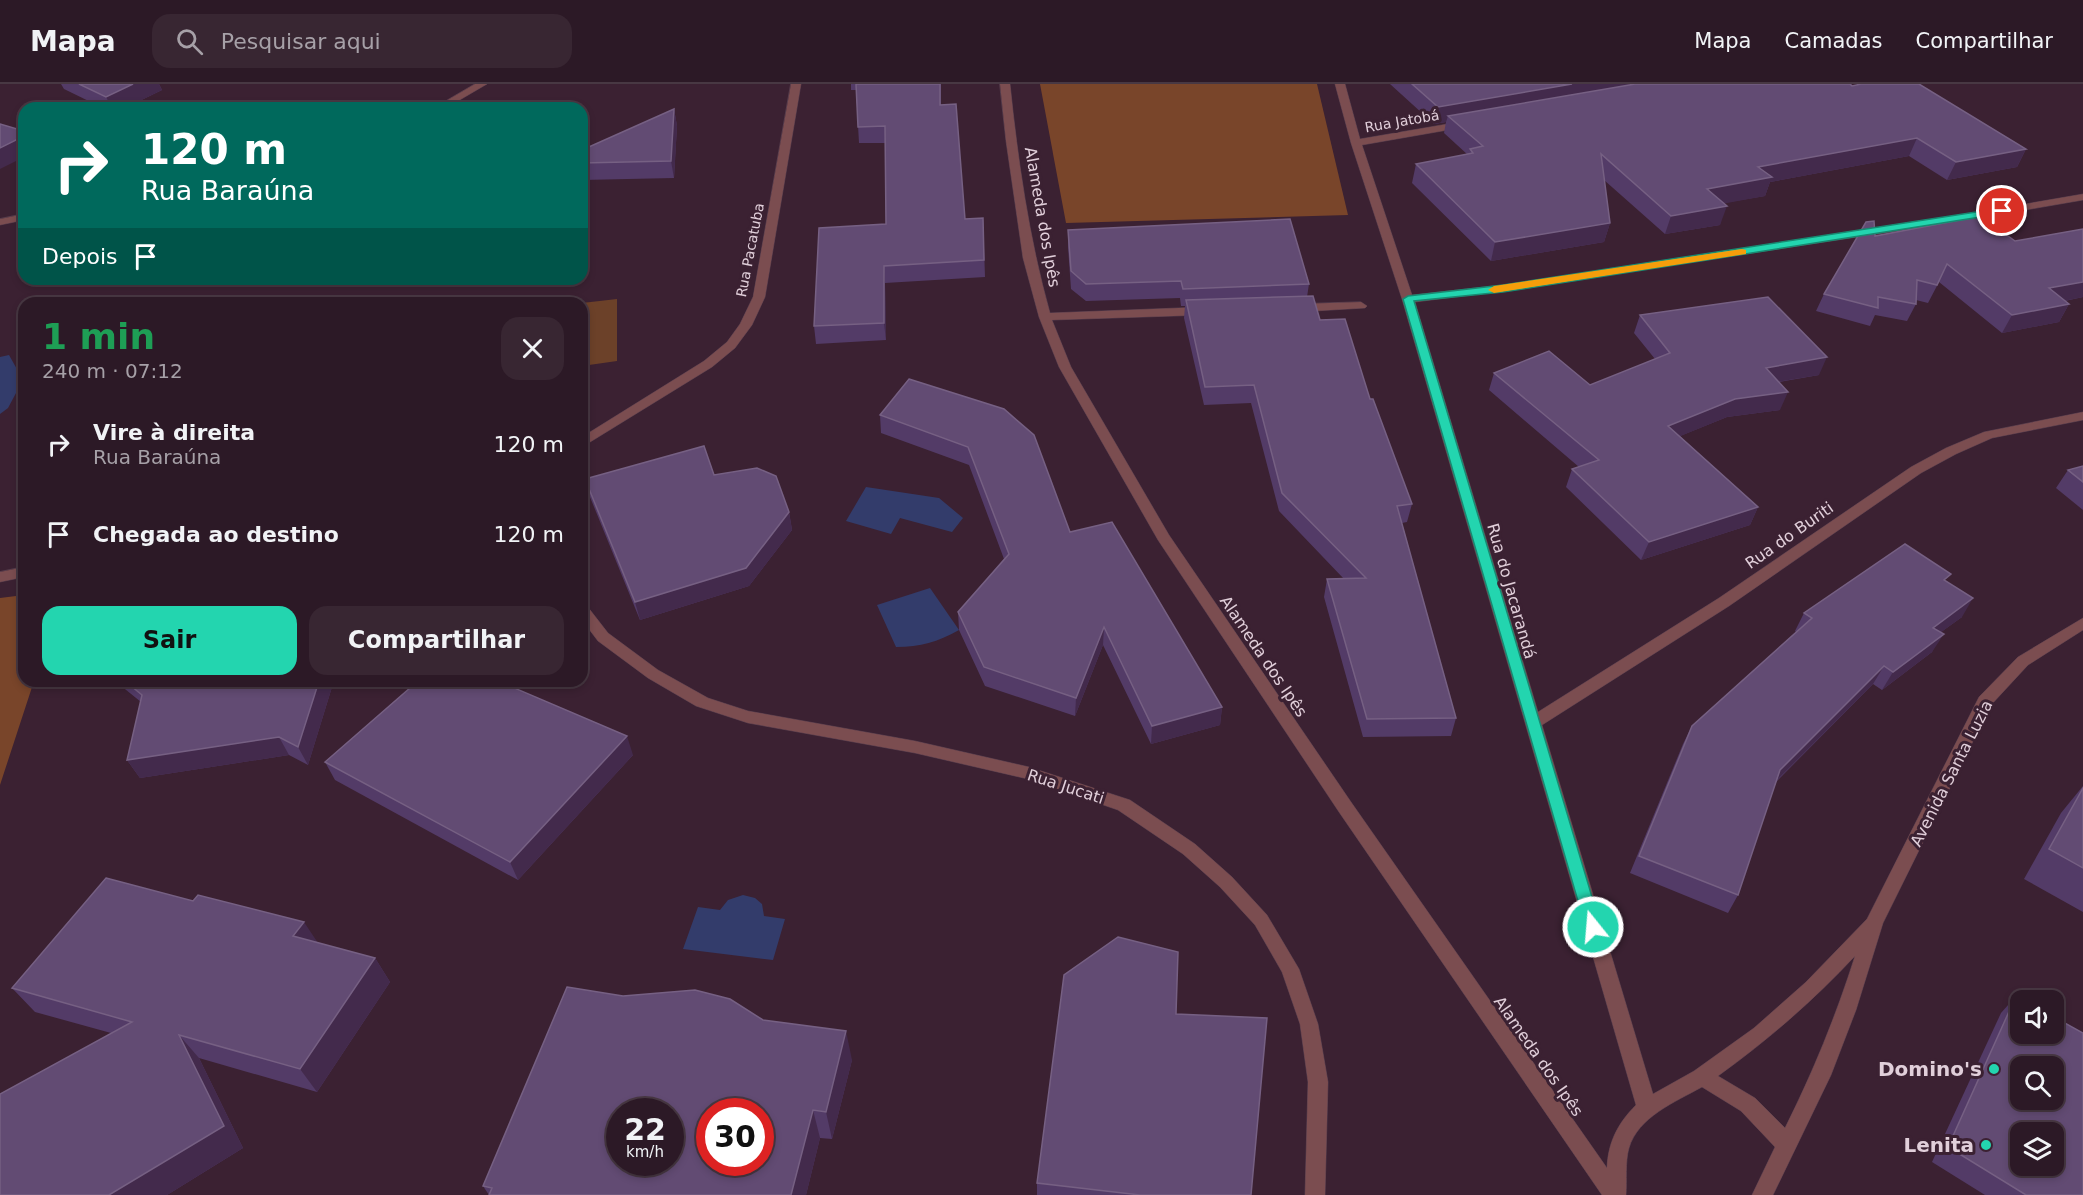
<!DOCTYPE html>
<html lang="pt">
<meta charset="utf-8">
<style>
:root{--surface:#2c1926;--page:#382632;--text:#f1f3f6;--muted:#a6a0a7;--line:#483843;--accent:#23d5af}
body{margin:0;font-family:"DejaVu Sans",sans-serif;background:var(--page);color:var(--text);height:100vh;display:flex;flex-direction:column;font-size:22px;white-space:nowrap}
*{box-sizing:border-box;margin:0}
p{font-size:20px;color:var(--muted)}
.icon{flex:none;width:33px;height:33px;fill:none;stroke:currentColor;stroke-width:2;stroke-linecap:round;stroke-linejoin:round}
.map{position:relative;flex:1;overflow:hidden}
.side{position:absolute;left:18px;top:213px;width:570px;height:390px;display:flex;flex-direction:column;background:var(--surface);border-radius:18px;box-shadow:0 3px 9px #0003,0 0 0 2px var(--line)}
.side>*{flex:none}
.hud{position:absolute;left:18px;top:18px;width:570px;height:183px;border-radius:18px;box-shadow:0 3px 9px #0003,0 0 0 2px var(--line);background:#00695c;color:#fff;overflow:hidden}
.fabs{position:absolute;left:2010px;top:906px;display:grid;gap:12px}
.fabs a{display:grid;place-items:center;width:54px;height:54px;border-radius:12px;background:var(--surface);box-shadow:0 3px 9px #0003,0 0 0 2px var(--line);font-size:30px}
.speed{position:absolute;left:606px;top:1014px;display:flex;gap:12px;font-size:30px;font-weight:700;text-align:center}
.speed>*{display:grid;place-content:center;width:78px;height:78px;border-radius:50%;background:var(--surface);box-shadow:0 3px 9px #0003,0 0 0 2px var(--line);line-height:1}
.speed small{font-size:15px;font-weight:400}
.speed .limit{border:9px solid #d22;background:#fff;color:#111}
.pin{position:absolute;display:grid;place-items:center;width:51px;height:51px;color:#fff;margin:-26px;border:3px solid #fff;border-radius:50%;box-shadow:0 2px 6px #0007}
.me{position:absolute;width:66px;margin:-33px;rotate:343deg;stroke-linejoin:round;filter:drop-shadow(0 0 4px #0008)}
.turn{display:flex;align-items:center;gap:21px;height:126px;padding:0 24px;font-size:27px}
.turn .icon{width:78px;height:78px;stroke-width:2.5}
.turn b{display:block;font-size:42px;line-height:51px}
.then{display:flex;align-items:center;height:57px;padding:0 24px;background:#0003;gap:12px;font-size:22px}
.round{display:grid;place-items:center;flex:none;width:63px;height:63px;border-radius:18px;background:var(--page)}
.summary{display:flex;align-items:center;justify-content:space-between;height:102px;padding:0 24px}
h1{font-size:36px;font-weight:700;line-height:45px;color:#1e9e55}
.button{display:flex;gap:12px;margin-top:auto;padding:12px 24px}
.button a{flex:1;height:69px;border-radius:18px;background:var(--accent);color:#111;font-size:24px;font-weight:700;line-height:69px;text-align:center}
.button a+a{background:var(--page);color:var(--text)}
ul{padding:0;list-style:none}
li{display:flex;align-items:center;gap:18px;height:90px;padding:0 24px}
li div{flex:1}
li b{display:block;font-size:22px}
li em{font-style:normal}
header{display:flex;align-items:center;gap:36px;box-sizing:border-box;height:84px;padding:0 30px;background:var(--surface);border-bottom:2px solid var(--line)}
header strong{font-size:28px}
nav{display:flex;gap:33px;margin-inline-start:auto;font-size:21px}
.search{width:420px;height:54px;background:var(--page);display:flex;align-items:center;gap:15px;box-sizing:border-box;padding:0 21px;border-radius:18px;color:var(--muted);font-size:22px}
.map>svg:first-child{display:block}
.green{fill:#6c4129}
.forest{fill:#79452a}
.water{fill:#333c6b}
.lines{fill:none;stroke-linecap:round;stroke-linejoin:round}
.minor-casing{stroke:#563d4d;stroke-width:1}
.minor{fill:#7b4d50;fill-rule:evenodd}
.wall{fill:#533b67}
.shaded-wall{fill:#432a4c}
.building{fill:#624b73;stroke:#766083;stroke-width:1.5;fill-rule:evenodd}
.route{fill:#23d5af;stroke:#178a72;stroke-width:1.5}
.slow{fill:#f59e0b}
.poi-dot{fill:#23d5af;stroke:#3b2132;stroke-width:2}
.labels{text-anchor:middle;stroke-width:6;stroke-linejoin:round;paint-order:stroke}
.far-street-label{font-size:14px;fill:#e1cfda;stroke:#3b2132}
.street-label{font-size:16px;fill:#e1cfda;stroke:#3b2132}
.near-poi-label{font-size:20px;font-weight:bold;fill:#e1cfda;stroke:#3b2132;text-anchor:end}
</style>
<header>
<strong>Mapa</strong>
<div class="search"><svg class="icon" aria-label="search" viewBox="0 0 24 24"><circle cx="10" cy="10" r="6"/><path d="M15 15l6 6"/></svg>Pesquisar aqui</div>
<nav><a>Mapa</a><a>Camadas</a><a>Compartilhar</a></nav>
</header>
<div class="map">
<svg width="2083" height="1111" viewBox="0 0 2083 1111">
<rect width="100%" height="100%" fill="#3b2132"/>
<polygon class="green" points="617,215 617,277 582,282 582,219"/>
<g class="forest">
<polygon points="1040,0 1317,0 1348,131 1066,139"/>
<polygon points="24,511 24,597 34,597 0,701 0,514"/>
</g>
<g class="water">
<polygon points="9,271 23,296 8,324 0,330 0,273"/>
<polygon points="866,403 939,414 963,434 952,448 900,434 891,450 846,437"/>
<path d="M 930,504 L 959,546 C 937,558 921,563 896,563 L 877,521 Z"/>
<polygon points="743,811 755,814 762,820 764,832 785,835 773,876 683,865 698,823 720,826 728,816"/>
</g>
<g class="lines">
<g class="minor-casing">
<g id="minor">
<polygon points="475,0 487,0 446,24 434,24"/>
<polygon points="791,0 801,0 765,213 752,241 735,264 712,283 582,363 582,353 704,277 727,258 740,240 753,213"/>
<path d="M 1000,0 L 1010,0 C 1018,77 1029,154 1050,229 L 1204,223 L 1210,227 L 1204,231 L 1052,236 L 1071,283 L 1169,451 L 1351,718 L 1607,1084 C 1608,1058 1618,1039 1636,1021 L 1402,215 L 1351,59 L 1335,0 L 1345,0 L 1360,55 L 1465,37 L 1470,40 L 1465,43 L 1362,61 L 1412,211 L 1503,201 L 1962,131 L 2083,110 L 2083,116 L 1962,137 L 1503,207 L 1415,218 L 1538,628 L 1719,514 L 1911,383 L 1946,364 L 1984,348 L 2083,328 L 2083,336 L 1992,354 L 1956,370 L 1921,389 L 1729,522 L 1542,641 L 1653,1010 L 1694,987 L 1754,944 L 1806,898 L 1867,835 L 1979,613 L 2018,573 L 2083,534 L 2083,546 L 2028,581 L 1991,621 L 1883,839 L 1856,926 L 1831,991 L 1773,1111 L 1752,1111 L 1775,1063 L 1741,1027 L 1702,1003 C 1675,1018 1638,1033 1629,1064 C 1625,1078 1627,1097 1626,1111 L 1602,1111 L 1339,728 L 1158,456 L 1059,283 L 1039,233 L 1023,174 L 1006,57 ZM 1855,872 C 1836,932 1813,988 1785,1044 L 1755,1014 L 1718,992 C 1768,956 1813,917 1855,872 Z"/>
<polygon points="24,130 24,136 0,141 0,135"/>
<polygon points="1361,218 1367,222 1365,224 1297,228 1291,224 1297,220"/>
<polygon points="24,483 24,493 0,498 0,488"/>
<polygon points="582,521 587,522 608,549 658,586 708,614 748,627 915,657 1029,683 1130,716 1195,760 1232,793 1267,831 1299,885 1318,940 1328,998 1325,1111 1305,1111 1308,998 1300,940 1282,888 1255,841 1220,803 1183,770 1118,726 1028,695 915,669 748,639 696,622 648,594 598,557 582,536"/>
</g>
</g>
<use href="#minor" class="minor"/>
</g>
<g class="wall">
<polygon points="61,0 159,0 162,6 125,24 103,24 64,5"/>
<polygon points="851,0 941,0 941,21 965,135 983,134 985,193 885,199 886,256 816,260 814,242 886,140 885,59 859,59 856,6 851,6"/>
<polygon points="1390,0 1850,0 2026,65 2017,83 1947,96 1909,72 1770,98 1765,112 1723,119 1720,141 1665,150 1604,96 1610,139 1604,158 1491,177 1412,99 1416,80 1468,71 1444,49 1446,38 1434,40"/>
<polygon points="674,25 677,42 674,94 582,96 582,66"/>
<polygon points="2083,145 2083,213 2065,217 2069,220 2059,238 2002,249 1939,198 1928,219 1916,216 1916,220 1907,237 1875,231 1870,242 1816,227 1824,210 1875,152 2015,157"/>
<polygon points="1068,146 1309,200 1307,213 1320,236 1370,315 1412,420 1407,438 1402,439 1456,634 1451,652 1363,653 1324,513 1327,495 1344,495 1279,427 1251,319 1204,321 1184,234 1185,222 1181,222 1180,214 1086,217 1071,205 1068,163"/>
<polygon points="1640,231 1819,291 1779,298 1780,326 1727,333 1680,352 1758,423 1750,441 1641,476 1566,403 1572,385 1579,383 1489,306 1494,289 1590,301 1655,275 1634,249"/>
<polygon points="909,295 1070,448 1222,623 1220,641 1151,660 1103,561 1075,632 985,602 959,546 958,528 1004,475 969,381 881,349 880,331"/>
<polygon points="2083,382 2083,426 2056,404 2068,386"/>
<polygon points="714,391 789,428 792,446 749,502 640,536 590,413 585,395"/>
<polygon points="1947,497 1962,533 1941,548 1932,568 1882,606 1873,600 1776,698 1738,811 1728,829 1630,789 1683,660 1692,642 1796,548 1795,547 1804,529"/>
<polygon points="115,597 329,597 332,603 308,681 289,671 140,694 127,676 141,618"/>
<polygon points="633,671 518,796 335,696 325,678"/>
<polygon points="2083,702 2083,828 2024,795 2061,729"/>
<polygon points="318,859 375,874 390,898 317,1008 199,974 243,1064 167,1111 0,1111 111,949 35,928 12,904"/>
<polygon points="2016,912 2083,1111 1985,1111 1932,1078 2001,929"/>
<polygon points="1176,930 1251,1111 1037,1111 1037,1099"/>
<polygon points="763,936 852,976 832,1055 820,1054 806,1111 489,1111 483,1102"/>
</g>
<g class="shaded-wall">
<polygon points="133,0 159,0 162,6 125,24 112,24 106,13"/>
<polygon points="1572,0 1671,0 1448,32 1446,38 1434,40 1438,23"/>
<polygon points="674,25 677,42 674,94 671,77"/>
<polygon points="24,52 24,73 0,85 0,64"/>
<polygon points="1917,54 1909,72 1770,98 1765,112 1700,124 1707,105 1758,83"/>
<polygon points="2026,65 2017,83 1947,96 1956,78"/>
<polygon points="1727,122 1720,141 1665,150 1671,132"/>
<polygon points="1610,139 1604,158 1491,177 1495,158"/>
<polygon points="884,182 885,199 886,256 884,239"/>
<polygon points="2083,198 2083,213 2039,222 2049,204"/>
<polygon points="2069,220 2059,238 2002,249 2012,231"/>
<polygon points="1827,273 1819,291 1759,301 1766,284"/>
<polygon points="1788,308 1780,326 1727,333 1661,360 1668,342 1735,315"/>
<polygon points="1758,423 1750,441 1641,476 1649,458"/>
<polygon points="789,428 792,446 749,502 640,536 635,518"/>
<polygon points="1973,514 1962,533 1922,562 1933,544"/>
<polygon points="1104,543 1103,561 1075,632 1076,614"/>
<polygon points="1944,550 1932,568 1882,606 1893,588"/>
<polygon points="1884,582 1873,600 1769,704 1780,686"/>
<polygon points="319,597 329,597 332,603 308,681 298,663"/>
<polygon points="1222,623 1220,641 1151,660 1152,642"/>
<polygon points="627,652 633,671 518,796 510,778"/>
<polygon points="279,653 289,671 140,694 127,676"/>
<polygon points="304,838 320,862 293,852"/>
<polygon points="375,874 390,898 317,1008 300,985"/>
<polygon points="846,947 852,976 832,1055 826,1028"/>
<polygon points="179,951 199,974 243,1064 167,1111 109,1111"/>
<polygon points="813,1026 820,1054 806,1111 791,1111"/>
</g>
<g class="building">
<polygon points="79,0 133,0 106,13"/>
<polygon points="856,0 940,0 940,21 956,20 965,135 983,134 984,176 884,182 884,239 814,242 819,144 886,140 885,42 858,43"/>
<polygon points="1412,0 1572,0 1438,23"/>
<polygon points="1635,0 1850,0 1852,2 1861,0 1919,0 2026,65 1956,78 1917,54 1758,83 1772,93 1707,105 1727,122 1671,132 1601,70 1610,139 1495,158 1416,80 1473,69 1470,65 1483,62 1448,32"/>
<polygon points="674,25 671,77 582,79 582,66"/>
<polygon points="0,40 24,47 24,52 0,64"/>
<polygon points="1981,132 2015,157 2083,145 2083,198 2049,204 2069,220 2012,231 1947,180 1937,201 1917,196 1916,220 1878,213 1878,224 1824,210 1866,138 1874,137 1875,152"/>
<polygon points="1290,135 1309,200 1183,205 1181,197 1086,200 1071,187 1068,146"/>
<polygon points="1313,212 1320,236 1345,235 1370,315 1373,315 1412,420 1397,422 1456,634 1367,635 1327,495 1366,494 1282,409 1254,301 1205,303 1186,216"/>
<polygon points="1768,213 1827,273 1766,284 1788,308 1735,315 1668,342 1758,423 1649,458 1572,385 1599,376 1494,289 1549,267 1590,301 1670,269 1640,231"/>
<polygon points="909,295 1004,325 1034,351 1070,448 1112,438 1222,623 1152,642 1104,543 1076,614 984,583 958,528 1009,470 968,363 880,331"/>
<polygon points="704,362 714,391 757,384 776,392 789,428 746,484 635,518 585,395"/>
<polygon points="2083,382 2083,398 2068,386"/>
<polygon points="1905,460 1951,490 1944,496 1973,514 1933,544 1944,550 1893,588 1884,582 1780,686 1738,811 1639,772 1692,642 1812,534 1804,529"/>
<polygon points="125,597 319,597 298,663 279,653 127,676 142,611"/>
<polygon points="418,597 435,597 445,601 449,597 498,597 627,652 510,778 325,678"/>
<polygon points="2083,704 2083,784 2049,765"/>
<polygon points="106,794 193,817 198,811 304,838 293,852 375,874 300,985 179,951 224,1042 109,1111 0,1111 0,1010 132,938 12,904"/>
<polygon points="1118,853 1178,868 1176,930 1267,934 1251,1111 1140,1111 1037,1099 1064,891"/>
<path d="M 567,903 L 623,912 L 695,906 L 730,915 L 763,936 L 846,947 L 826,1028 L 813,1026 L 791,1111 L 489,1111 L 492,1104 L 483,1102 ZM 620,1028 L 670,1028 L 670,1078 L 620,1078 ZM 710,1028 L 760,1028 L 760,1078 L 710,1078 Z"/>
<path d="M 2016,912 L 2025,916 L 2020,916 L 2020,950 L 2054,950 L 2054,933 L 2083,949 L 2083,1111 L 2026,1111 L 1948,1063 ZM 2020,982 L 2054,982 L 2054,1016 L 2020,1016 ZM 2020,1048 L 2054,1048 L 2054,1082 L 2020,1082 Z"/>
</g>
<polygon class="route" points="2002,124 2006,125 2006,129 1503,208 1414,217 1601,843 1599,848 1593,850 1587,848 1403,215 1408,212 1503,201"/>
<polygon class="slow" points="1742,165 1746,166 1746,170 1494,209 1488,206 1494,202"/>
<g class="poi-dot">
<circle cx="1994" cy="985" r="6"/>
<circle cx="1986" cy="1061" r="6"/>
</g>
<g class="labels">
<g class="far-street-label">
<text transform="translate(1402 37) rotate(-10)" y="5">Rua Jatobá</text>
<text transform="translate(750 166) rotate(-79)" y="5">Rua Pacatuba</text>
</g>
<g class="street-label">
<text transform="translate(1043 133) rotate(80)" y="6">Alameda dos Ipês</text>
<text transform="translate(1789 451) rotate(-35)" y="6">Rua do Buriti</text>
<text transform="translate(1512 507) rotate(74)" y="6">Rua do Jacarandá</text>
<text transform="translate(1264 572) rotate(56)" y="6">Alameda dos Ipês</text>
<text transform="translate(1951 689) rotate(-63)" y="6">Avenida Santa Luzia</text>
<text transform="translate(1066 702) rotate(18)" y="6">Rua Jucati</text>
<text transform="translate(1539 972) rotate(55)" y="6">Alameda dos Ipês</text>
</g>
<g class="near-poi-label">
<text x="1982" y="992">Domino's</text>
<text x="1974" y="1068">Lenita</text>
</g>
</g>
</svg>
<div class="fabs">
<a><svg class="icon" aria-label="sound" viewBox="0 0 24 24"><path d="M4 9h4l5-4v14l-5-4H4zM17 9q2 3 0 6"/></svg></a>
<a><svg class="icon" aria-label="search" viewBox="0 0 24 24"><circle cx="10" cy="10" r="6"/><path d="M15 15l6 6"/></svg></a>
<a><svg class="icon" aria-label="layers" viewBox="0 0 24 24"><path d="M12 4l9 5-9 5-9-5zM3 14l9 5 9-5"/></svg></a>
</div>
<div class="speed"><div>22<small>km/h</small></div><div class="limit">30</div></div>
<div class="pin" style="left:2002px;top:127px;background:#d93025"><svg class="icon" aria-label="arrive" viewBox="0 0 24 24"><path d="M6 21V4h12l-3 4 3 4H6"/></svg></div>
<svg class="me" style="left:1593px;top:843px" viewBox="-20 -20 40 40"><circle r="17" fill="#23d5af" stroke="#fff" stroke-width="3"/><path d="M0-11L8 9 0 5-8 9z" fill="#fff"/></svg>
<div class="hud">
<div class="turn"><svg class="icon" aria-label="right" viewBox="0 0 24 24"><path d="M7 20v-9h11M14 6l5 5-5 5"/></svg><div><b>120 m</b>Rua Baraúna</div></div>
<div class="then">Depois<svg class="icon" aria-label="arrive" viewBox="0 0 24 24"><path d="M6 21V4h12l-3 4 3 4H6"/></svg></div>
</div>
<section class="side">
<div class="summary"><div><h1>1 min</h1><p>240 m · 07:12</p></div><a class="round"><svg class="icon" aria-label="close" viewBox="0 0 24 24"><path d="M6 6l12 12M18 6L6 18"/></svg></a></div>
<ul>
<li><svg class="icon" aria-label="right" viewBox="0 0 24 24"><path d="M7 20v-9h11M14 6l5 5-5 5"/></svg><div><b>Vire à direita</b><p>Rua Baraúna</p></div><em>120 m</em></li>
<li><svg class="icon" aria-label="arrive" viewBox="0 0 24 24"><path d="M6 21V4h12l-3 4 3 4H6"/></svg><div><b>Chegada ao destino</b></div><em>120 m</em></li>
</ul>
<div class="button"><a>Sair</a><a>Compartilhar</a></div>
</section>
</div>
